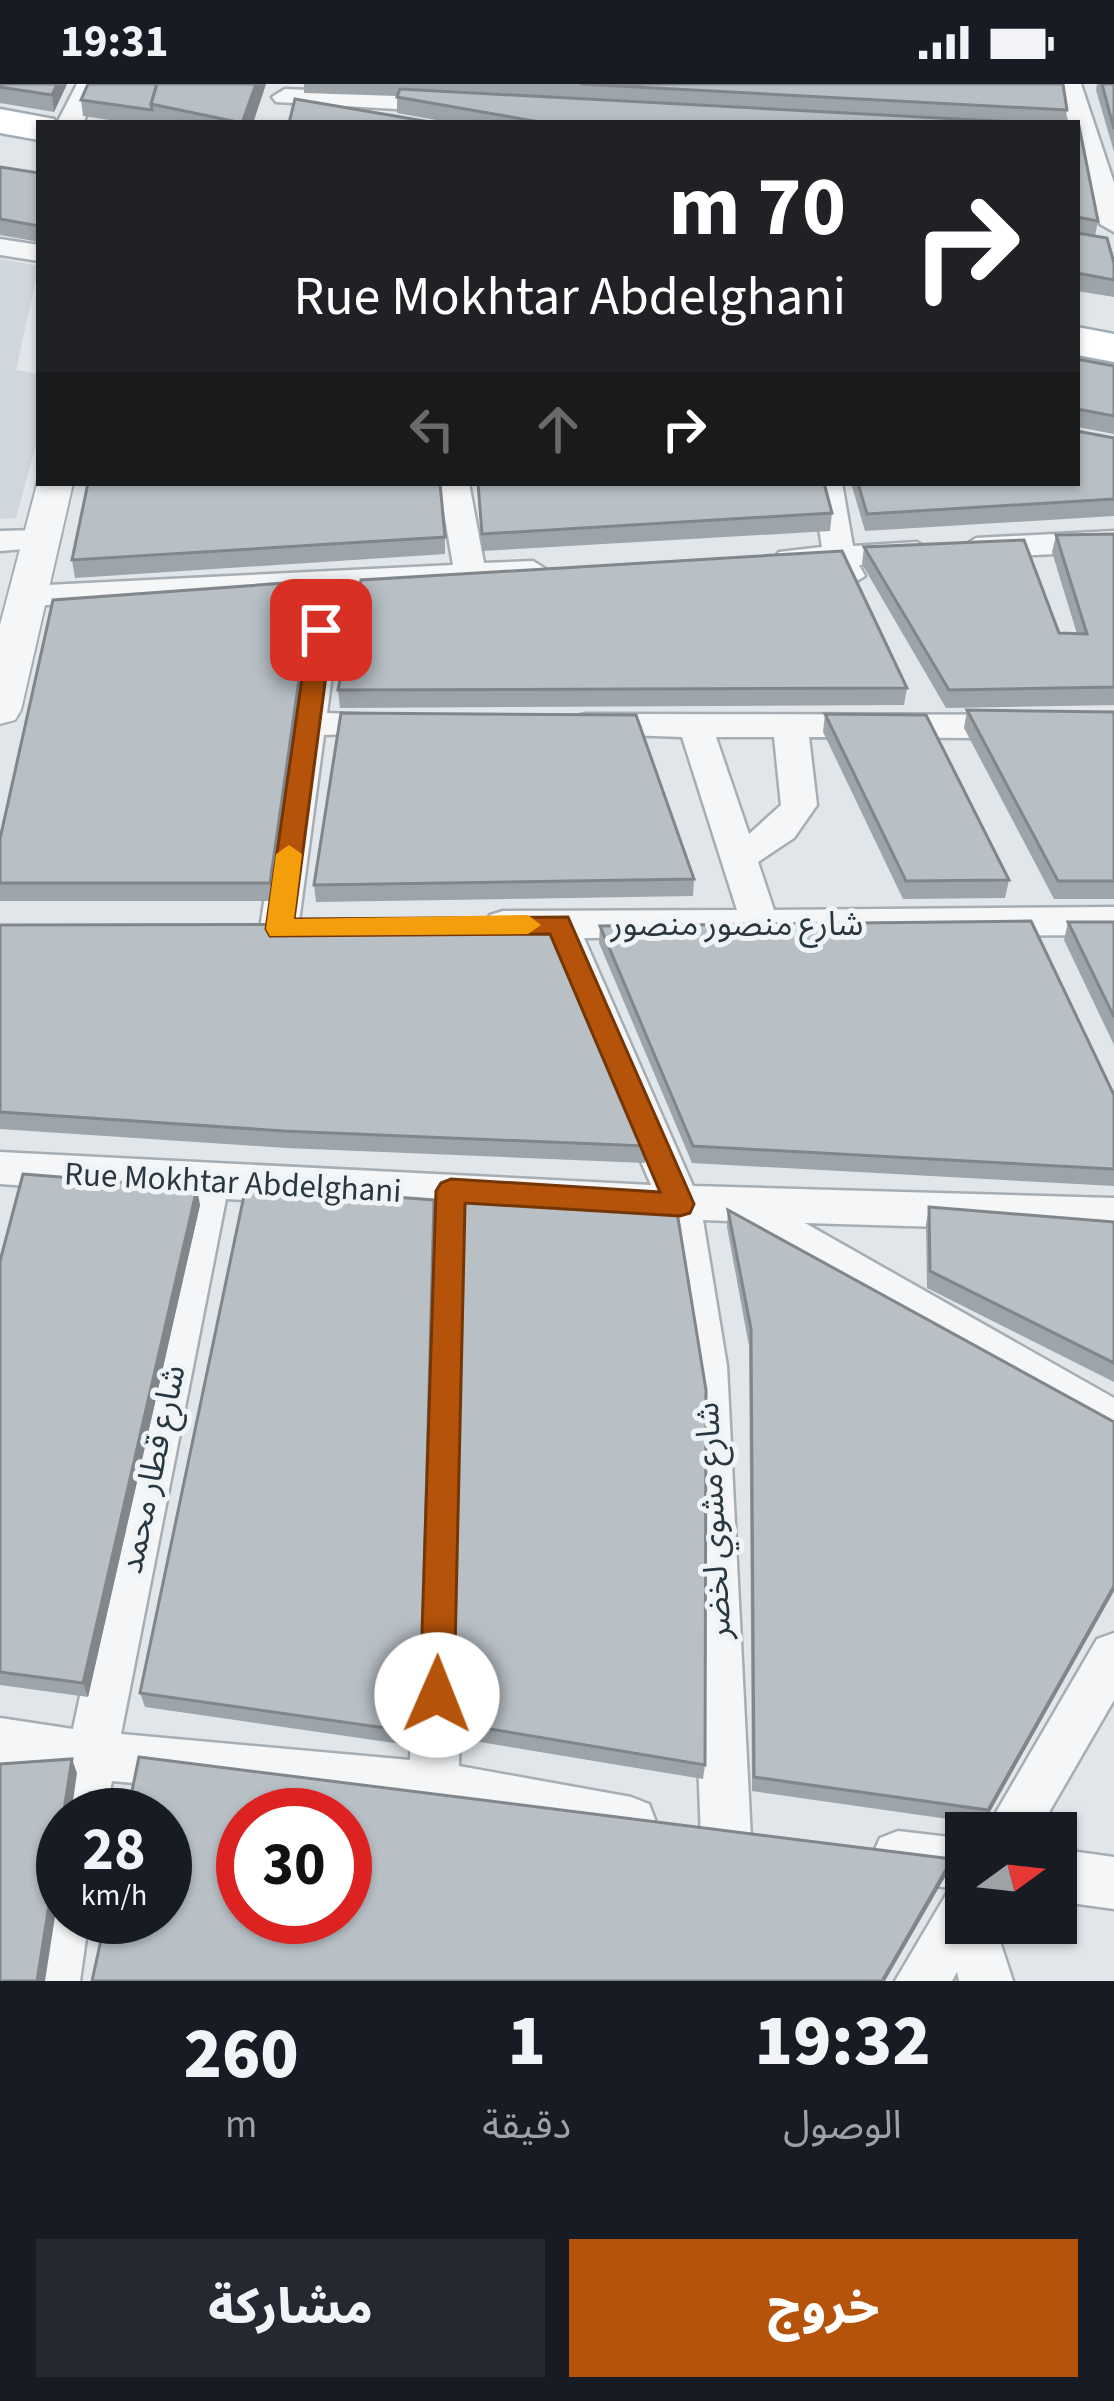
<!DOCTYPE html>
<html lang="ar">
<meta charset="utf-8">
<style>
:root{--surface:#171b24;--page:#242831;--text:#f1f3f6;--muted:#9ea1a6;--accent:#b45309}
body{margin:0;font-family:"Source Sans 3","Noto Sans Arabic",sans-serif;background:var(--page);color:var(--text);direction:rtl;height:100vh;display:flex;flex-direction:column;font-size:45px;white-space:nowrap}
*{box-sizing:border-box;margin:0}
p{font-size:39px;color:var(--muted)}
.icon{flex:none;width:66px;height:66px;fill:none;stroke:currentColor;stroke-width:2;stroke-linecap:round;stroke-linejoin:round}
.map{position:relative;height:1897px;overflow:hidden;direction:ltr}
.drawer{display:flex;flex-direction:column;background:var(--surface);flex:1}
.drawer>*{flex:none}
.hud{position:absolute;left:36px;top:36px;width:1044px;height:366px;border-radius:0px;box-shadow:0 3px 9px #0004;direction:rtl;background:#202124;color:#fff;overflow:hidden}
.needle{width:78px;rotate:75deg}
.fabs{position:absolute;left:945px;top:1728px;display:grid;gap:24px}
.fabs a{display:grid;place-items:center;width:132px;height:132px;border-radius:0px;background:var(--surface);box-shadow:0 3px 9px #0004;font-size:60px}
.speed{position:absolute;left:36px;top:1704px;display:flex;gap:24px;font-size:60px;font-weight:700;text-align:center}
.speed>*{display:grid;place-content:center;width:156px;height:156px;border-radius:50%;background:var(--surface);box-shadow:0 3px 9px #0004;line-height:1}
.speed small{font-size:30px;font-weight:400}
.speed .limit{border:18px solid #d22;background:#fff;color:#111}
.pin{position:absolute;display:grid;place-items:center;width:102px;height:102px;color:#fff;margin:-51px;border-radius:24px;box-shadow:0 6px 18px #0006}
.me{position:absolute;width:132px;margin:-66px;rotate:1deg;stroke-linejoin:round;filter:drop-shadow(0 0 9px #0008)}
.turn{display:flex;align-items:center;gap:42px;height:252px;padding:0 36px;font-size:54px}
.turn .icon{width:156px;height:156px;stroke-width:2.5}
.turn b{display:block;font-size:84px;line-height:102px}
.lanes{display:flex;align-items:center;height:114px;padding:0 36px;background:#0003;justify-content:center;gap:60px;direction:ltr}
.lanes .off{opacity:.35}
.eta{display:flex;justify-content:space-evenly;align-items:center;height:204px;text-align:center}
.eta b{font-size:72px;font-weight:800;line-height:84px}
.cta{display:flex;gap:24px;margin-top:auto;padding:24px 36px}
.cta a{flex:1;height:138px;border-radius:0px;background:var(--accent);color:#fff;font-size:48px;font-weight:800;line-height:138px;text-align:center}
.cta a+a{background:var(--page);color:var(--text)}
.status{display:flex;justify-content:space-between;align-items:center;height:84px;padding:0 60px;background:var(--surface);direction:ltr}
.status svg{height:33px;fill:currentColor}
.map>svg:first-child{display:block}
.built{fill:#cfd6dc}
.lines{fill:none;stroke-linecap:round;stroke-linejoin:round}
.minor-casing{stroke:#a6aeb4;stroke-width:5}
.tertiary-casing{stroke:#a6aeb4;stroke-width:4}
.primary-casing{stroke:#a0adb5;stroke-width:5}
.minor{fill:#f4f6f8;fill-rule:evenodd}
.tertiary{fill:#f4f6f8;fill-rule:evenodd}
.primary{fill:#fff;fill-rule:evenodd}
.wall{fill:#9ea5aa}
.shaded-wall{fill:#81868b}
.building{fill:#b8c0c6;stroke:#81868b;stroke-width:3;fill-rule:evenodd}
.route{fill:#b45309;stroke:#753606;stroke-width:3}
.slow{fill:#f59e0b}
.labels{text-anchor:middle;stroke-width:10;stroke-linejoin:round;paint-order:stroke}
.street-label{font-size:33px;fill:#293741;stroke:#f0f4f7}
</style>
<div class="status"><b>19:31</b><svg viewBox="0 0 49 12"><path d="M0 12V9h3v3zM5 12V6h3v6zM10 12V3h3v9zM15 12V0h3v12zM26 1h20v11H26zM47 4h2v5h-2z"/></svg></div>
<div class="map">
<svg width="1114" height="1897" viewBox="0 0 1114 1897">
<rect width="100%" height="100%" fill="#e1e6ea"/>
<polygon class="built" points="0,175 39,182 16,286 39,290 39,350 16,434 0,435"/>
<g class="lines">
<g class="minor-casing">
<g id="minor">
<polygon points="77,0 101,0 83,39 57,39"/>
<polygon points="1057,0 1081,0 1114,99 1114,148 1100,140 1077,65 1077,39 1069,39"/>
<polygon points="285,5 448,12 461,20 448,28 276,18 272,13"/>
<polygon points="0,155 39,161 39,177 0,171"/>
<polygon points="439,399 469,399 484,479 533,477 549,487 533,497 343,506 327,629 401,632 406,640 401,648 324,651 298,845 292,855 279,859 266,855 260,845 310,508 27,522 11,512 27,502 453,481"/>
<polygon points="812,399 842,399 853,462 917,458 933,468 917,478 859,481 865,492 849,502 838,499 828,483 779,482 774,475 779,468 822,463"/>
<polygon points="38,446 54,456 49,463 0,467 0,447"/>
<polygon points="1114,447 1114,467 976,474 960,464 976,454"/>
<path d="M 585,630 L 1114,631 L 1114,655 L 809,653 L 817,721 L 794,754 L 758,778 L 774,826 L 1114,823 L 1114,851 L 584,854 L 693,1102 L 1114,1114 L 1114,1148 L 805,1139 L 1114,1314 L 1114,1356 L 729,1137 L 703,1136 L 727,1282 L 751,1754 L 744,1772 L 726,1779 L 708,1772 L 701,1754 L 683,1282 L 661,1135 L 471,1127 L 459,1682 L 631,1713 L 649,1720 L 656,1738 L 649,1756 L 631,1763 L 434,1726 L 112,1697 L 105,1731 L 63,1731 L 62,1748 L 55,1731 L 63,1691 L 0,1682 L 0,1634 L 73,1645 L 186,1113 L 0,1100 L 0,1068 L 651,1101 L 546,854 L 490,851 L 484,841 L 490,831 L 503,827 L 737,826 L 682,653 L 573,649 L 568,641 L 573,633 ZM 716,653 L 774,653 L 781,721 L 749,750 ZM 226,1115 L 430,1125 L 410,1676 L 121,1650 Z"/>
<polygon points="1114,1549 1114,1616 1037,1749 984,1749 1097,1555"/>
<polygon points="898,1747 966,1755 966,1839 994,1839 1013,1897 959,1897 957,1888 952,1897 895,1897 950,1804 898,1797 880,1790 872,1772 880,1754"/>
<polygon points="1056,1765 1114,1773 1114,1825 1056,1817"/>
<polygon points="63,1807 63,1833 89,1833 80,1897 26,1897 45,1815"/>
</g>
</g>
<g class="tertiary-casing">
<polygon id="tertiary" points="39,393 39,399 73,399 21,626 15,636 0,640 0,541"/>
</g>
<g class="primary-casing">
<g id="primary">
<polygon points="0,25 54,35 56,39 39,39 39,56 0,49"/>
<polygon points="1077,243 1114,250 1114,278 1077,271"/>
</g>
</g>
<use href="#minor" class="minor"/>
<use href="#tertiary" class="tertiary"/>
<use href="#primary" class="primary"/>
</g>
<g class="wall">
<polygon points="0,0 67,0 54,28 0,19"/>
<polygon points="88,0 266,0 253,39 129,39 83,32 81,16"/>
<polygon points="304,0 1063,0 1067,26 1065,39 453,39 397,29 397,12 304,9"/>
<polygon points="1097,0 1114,0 1114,68 1096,6"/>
<polygon points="1077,41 1098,137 1095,152 1114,179 1114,213 1077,207"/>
<polygon points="0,83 39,89 39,158 0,151"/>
<polygon points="1077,275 1114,282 1114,350 1077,343"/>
<polygon points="1114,354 1114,432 865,447 851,399 1077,399"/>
<polygon points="478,399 832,429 830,447 482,467"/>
<polygon points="1114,450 1114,621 946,624 862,480 864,463 1059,549 1077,550 1052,468 1056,451"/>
<polygon points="445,453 445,470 75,494 72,476"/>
<polygon points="313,497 315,515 273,817 0,817 0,755"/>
<polygon points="907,604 904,621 340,624 338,606"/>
<polygon points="967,626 1114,628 1114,815 1054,815 964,644"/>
<polygon points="825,630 1009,796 1005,814 903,815 823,648"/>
<polygon points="694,795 693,812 316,818 314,801"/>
<polygon points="1068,838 1114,838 1114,961 1064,856"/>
<polygon points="0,841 645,1062 645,1079 286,1064 0,1045"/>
<polygon points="600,842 1114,1011 1114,1102 692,1079 599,859"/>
<polygon points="434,1116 435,1133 422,1663 145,1623 140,1609"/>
<polygon points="200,1121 88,1613 0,1601 0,1177"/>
<polygon points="929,1123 1114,1138 1114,1298 927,1204 926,1140"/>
<polygon points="728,1126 1114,1507 983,1740 752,1707 749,1262 727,1143"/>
<polygon points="449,1638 705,1681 703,1695 450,1653"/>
</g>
<g class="shaded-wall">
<polygon points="57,0 67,0 54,28 52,11"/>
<polygon points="256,0 266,0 253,39 242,39"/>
<polygon points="313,497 315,515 273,817 270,799"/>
<polygon points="197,1104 200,1121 88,1613 83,1599"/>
<polygon points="434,1116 435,1133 422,1663 420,1649"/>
<polygon points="1114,1502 1114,1507 983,1740 988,1726"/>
<polygon points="72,1675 77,1689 71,1731 63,1731"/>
<polygon points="63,1732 63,1781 45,1897 37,1897"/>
<polygon points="952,1775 948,1788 885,1897 882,1897"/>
</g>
<g class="building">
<polygon points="0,0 57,0 52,11 0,3"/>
<polygon points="88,0 157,0 151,20 152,26 81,16"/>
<polygon points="157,0 256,0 242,39 151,20"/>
<polygon points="580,0 1063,0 1067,26"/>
<polygon points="1102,0 1114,0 1114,45"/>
<polygon points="400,5 1033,39 545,39 397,13"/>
<polygon points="295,15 436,39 289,39"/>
<polygon points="1077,41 1079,42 1098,137 1077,133"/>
<polygon points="0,83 39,89 39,142 0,135"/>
<polygon points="1077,149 1107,154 1114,179 1114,196 1077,189"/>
<polygon points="1077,275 1114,282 1114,332 1077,325"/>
<polygon points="1077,347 1114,354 1114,415 867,430 858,399 1077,399"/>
<polygon points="88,399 440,399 445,453 72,476"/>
<polygon points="478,399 824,399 832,429 482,450"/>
<polygon points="1114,450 1114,603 949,606 864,463 1024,456 1059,549 1087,550 1056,451"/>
<polygon points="842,467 907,604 338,606 361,496"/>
<polygon points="313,497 270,799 0,799 0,755 53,516"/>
<polygon points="967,626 1114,628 1114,797 1058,797"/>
<polygon points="341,629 636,631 694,795 314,801"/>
<polygon points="825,630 926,631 1009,796 906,797"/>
<polygon points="1031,837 1114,1011 1114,1085 693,1062 600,842"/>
<polygon points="1068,838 1114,838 1114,933"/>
<polygon points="558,840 645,1062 284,1047 0,1028 0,841"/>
<polygon points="23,1090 197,1104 83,1599 0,1588 0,1177"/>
<polygon points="246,1102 434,1116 420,1649 140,1609"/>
<polygon points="454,1116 677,1128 706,1306 705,1681 449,1638"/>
<polygon points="929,1123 1114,1138 1114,1279 930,1187"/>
<polygon points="728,1126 1114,1338 1114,1502 988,1726 754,1693 751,1245"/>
<path d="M 139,1673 L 952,1775 L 882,1897 L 92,1897 L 106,1833 L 165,1833 L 165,1731 L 127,1731 ZM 243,1731 L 345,1731 L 345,1833 L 243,1833 Z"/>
<polygon points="72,1675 37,1897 0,1897 0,1680"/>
</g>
<polygon class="route" points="321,538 332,546 294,835 568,833 694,1120 690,1129 680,1132 465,1119 454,1611 449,1622 437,1627 425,1622 420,1611 436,1107 441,1099 451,1095 660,1108 550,850 270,852 266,845 309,546"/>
<polygon class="slow" points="289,761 302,770 294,835 528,831 541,841 528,850 270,852 266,845 276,770"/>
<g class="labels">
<g class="street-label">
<text x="737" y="851">شارع منصور منصور</text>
<text transform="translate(233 1097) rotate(3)" y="12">Rue Mokhtar Abdelghani</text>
<text transform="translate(151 1385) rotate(-78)" y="12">شارع قطار محمد</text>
<text transform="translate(712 1437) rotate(-93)" y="12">شارع مشوي لخضر</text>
</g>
</g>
</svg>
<div class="fabs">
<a><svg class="needle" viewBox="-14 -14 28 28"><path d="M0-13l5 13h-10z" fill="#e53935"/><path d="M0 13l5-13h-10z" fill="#9ea1a6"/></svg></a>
</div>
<div class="speed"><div>28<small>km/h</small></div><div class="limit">30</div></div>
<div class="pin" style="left:321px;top:546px;background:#d93025"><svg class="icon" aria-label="arrive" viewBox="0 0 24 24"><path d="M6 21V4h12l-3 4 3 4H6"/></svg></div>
<svg class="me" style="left:437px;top:1611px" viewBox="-20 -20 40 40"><circle r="19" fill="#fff"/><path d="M0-13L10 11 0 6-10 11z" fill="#b45309"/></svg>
<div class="hud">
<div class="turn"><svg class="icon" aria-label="right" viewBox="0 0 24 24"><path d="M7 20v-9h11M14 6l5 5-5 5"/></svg><div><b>70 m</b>Rue Mokhtar Abdelghani</div></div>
<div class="lanes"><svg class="icon off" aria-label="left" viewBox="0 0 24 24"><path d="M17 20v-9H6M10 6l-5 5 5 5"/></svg><svg class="icon off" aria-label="ahead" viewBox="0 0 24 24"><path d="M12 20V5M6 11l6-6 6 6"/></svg><svg class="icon" aria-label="right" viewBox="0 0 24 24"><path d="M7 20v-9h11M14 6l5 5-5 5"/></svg></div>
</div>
</div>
<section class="drawer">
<div class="eta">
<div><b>19:32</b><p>الوصول</p></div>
<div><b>1</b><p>دقيقة</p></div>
<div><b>260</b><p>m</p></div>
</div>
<div class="cta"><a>خروج</a><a>مشاركة</a></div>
</section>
